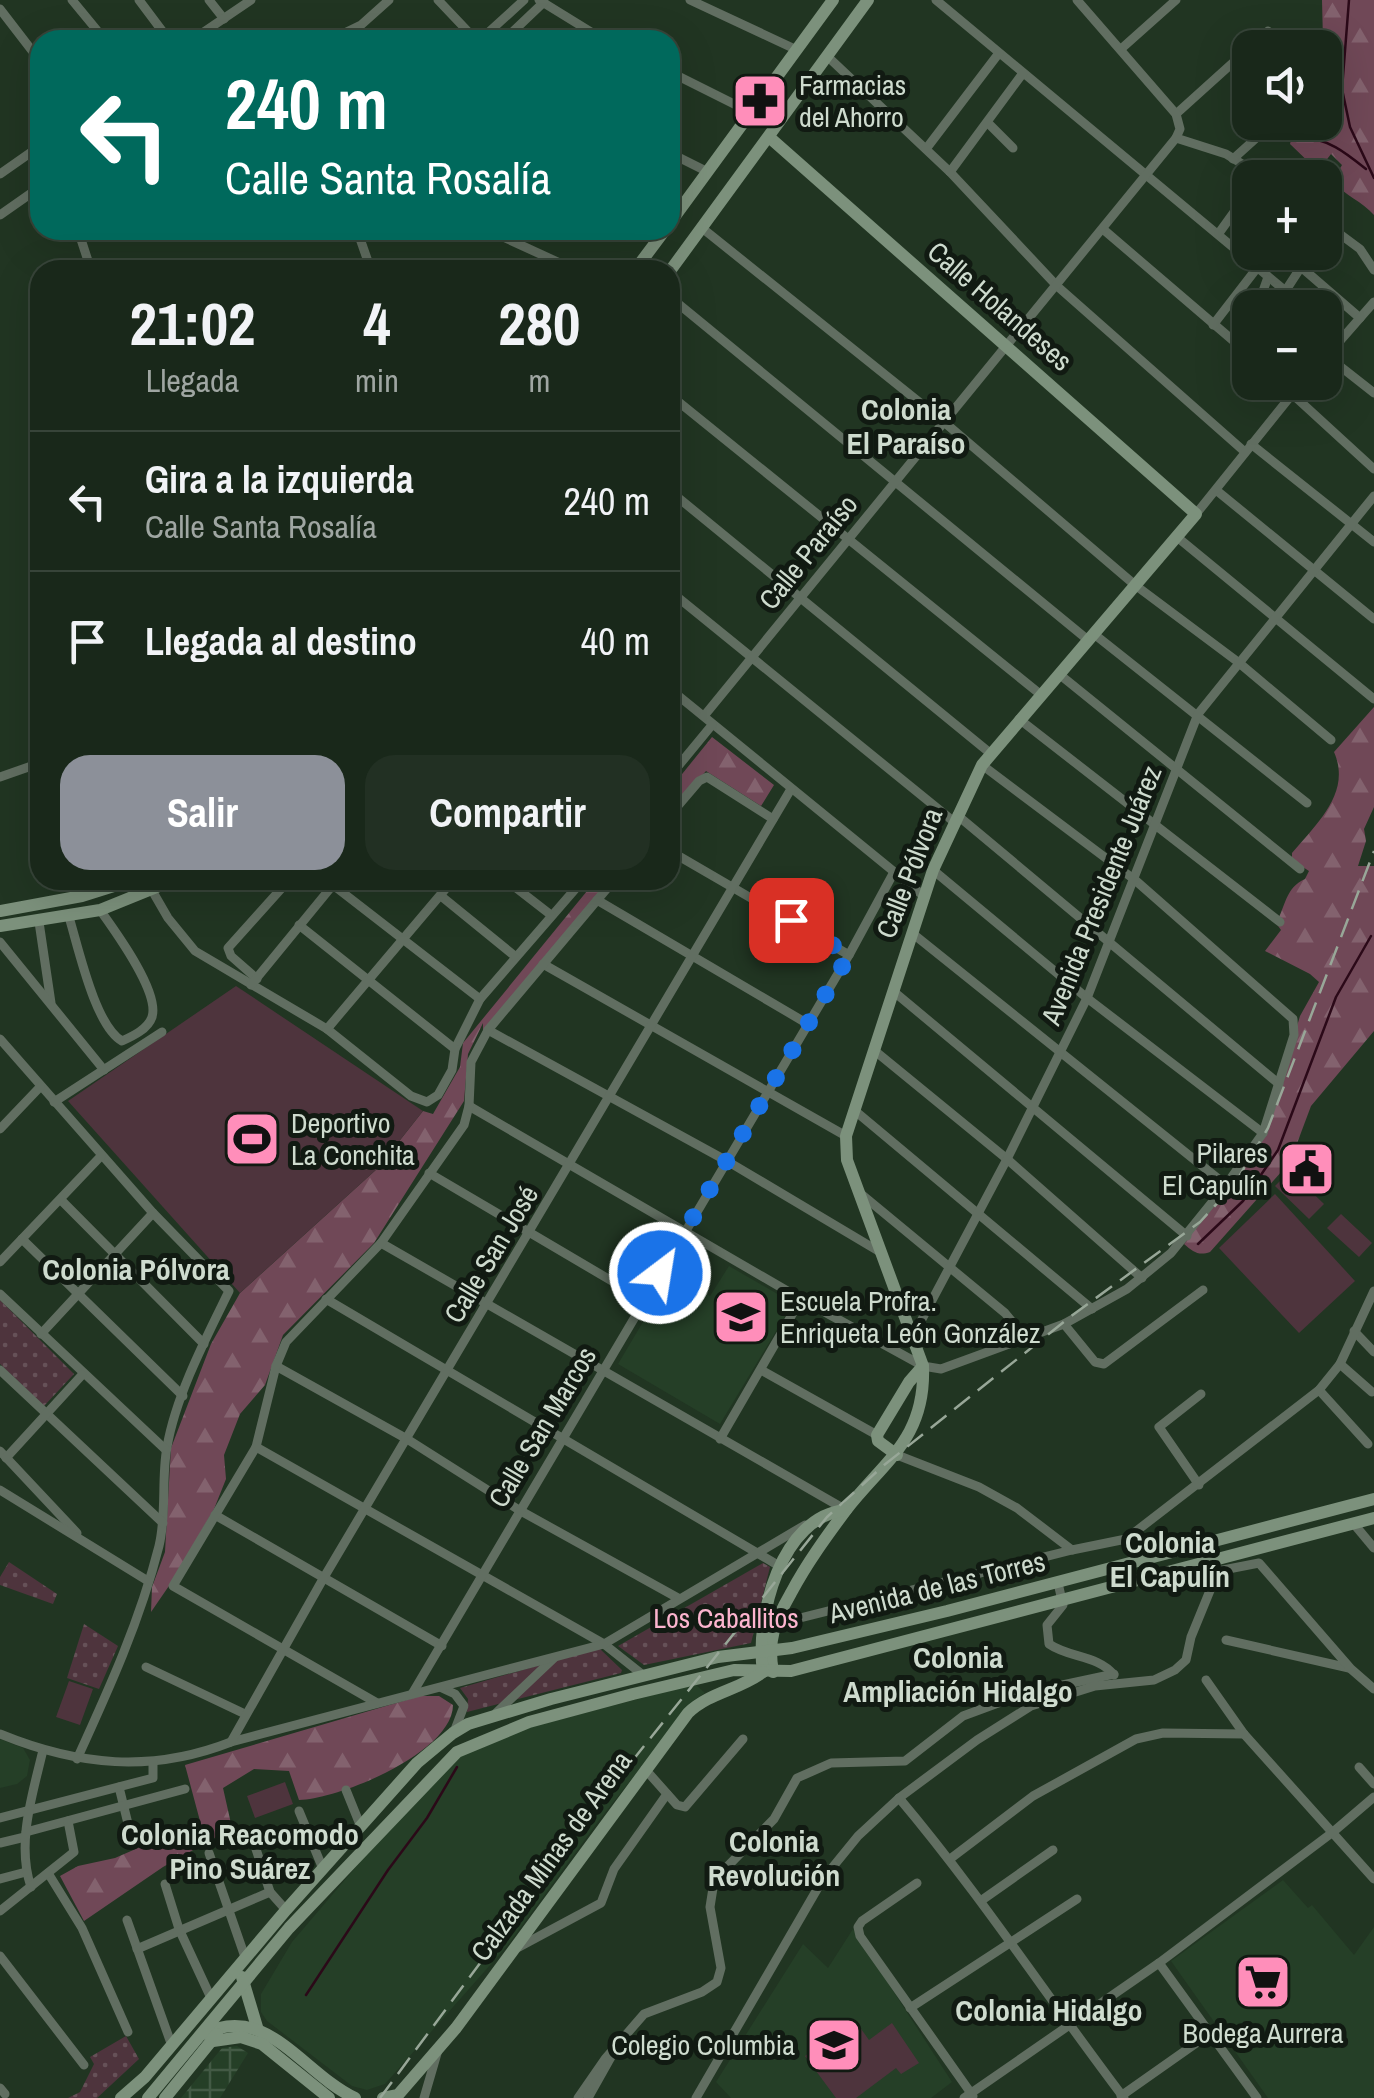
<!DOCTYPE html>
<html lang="es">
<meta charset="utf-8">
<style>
:root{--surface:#19281a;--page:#223023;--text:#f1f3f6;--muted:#9fa6a2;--line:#374439;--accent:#8c9099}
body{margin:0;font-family:"Archivo Narrow",sans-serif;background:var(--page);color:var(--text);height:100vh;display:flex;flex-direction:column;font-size:38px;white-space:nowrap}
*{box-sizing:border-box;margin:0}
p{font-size:32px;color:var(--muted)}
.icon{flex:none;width:55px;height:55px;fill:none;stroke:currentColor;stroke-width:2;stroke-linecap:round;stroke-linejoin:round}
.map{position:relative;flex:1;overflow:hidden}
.drawer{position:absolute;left:30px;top:260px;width:650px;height:630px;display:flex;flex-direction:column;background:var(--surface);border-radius:30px;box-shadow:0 10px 40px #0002,0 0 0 2px var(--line)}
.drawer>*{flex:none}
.top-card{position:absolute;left:30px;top:30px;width:650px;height:210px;border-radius:30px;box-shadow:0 10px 40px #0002,0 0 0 2px var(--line);background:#00695c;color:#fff;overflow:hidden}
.buttons{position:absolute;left:1232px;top:30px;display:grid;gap:20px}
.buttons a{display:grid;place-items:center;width:110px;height:110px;border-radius:20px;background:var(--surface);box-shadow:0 10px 40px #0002,0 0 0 2px var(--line);font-size:50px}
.pin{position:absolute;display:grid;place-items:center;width:85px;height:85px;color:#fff;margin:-42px;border-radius:20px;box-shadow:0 5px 15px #0006}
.me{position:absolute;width:110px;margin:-55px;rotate:31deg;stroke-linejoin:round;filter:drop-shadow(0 0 8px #0008)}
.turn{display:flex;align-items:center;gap:35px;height:210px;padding:0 30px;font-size:45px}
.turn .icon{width:130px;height:130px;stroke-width:2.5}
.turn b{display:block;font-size:70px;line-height:85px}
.eta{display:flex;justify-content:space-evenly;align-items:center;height:170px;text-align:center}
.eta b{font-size:60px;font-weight:800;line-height:70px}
.cta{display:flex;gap:20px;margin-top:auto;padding:20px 30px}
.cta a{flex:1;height:115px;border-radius:30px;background:var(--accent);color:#fff;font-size:40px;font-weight:800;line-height:115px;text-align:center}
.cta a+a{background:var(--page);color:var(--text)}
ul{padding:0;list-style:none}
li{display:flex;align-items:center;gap:30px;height:140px;padding:0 30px;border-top:2px solid var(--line)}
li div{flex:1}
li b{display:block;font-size:38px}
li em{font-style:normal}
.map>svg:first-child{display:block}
.built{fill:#253f27}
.industrial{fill:url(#industrial-grid)}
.forest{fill:url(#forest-firs)}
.park{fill:url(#park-dots)}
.pitch{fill:#4e343d}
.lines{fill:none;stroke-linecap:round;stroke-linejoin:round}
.stream{stroke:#2b0918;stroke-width:2.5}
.street{stroke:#616e61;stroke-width:9}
.secondary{stroke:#7c917c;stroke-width:12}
.rail{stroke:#98a798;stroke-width:2.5;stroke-dasharray:20 10;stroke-linecap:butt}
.route{stroke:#1a73e8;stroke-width:18;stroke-dasharray:0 32.4}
.labels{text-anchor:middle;stroke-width:10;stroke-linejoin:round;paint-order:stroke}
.poi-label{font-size:28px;fill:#cedbce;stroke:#111a12;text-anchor:start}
.street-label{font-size:28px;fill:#cedbce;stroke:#111a12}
.park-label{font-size:28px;fill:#fcb4ce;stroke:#111a12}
.neighbourhood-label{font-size:30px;font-weight:bold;fill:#cedbce;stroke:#111a12}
</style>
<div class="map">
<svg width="1374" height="2098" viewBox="0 0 1374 2098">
<defs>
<pattern id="industrial-grid" width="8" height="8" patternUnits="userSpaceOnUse" patternTransform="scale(2.5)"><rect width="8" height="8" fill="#253f27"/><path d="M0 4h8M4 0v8" fill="none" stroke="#435a45"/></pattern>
<pattern id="forest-firs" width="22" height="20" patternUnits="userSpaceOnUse" patternTransform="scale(2.5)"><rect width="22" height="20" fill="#704857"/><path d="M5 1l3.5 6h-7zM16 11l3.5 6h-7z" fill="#83626e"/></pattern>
<pattern id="park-dots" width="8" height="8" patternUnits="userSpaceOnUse" patternTransform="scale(2.5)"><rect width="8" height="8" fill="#4e343d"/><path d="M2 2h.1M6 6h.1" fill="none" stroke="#665158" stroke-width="1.8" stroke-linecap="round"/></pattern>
</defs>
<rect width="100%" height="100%" fill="#213522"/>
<g class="built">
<polygon points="729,1266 793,1303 720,1424 618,1364 672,1273 710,1296"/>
<polygon points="695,1684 705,1693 693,1701 600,1819 507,1946 385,2084 367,2090 352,2086 267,2021 261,2012 261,1994 292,1942 390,1827 459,1755 531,1727"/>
<polygon points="0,1739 23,1748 30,1760 27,1776 17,1784 0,1788"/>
<polygon points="1283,1880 1308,1908 1312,1905 1354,1955 1374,1927 1374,2098 1268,2098 1171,1961"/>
<polygon points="853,1929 952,2082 931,2098 731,2098 716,2082 803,1944 828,1968"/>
</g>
<polygon class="industrial" points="237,2046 248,2053 220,2098 181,2098 222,2048"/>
<g class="forest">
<path d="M 1322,0 L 1374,0 L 1374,215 C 1362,201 1345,196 1333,181 L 1342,165 L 1331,154 L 1318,171 L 1290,144 L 1295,125 L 1304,134 L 1316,123 L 1325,122 Z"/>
<path d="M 1374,707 L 1374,807 L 1364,829 L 1366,841 L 1358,866 L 1374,866 L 1374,1031 L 1311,1106 L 1290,1162 L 1210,1252 C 1199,1256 1193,1252 1184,1244 L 1265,1135 L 1300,1016 L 1319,982 L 1310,974 L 1265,951 L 1281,930 L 1276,923 C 1286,906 1285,888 1305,879 L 1309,871 L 1292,860 L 1292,853 C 1316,824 1352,793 1334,752 Z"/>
<polygon points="712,737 774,785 761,806 706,771 670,812 670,789"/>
<polygon points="596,880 610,880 483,1034 483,1023 468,1054 464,1101 374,1243 283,1335 265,1385 240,1414 224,1455 226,1479 214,1509 173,1580 151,1612 152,1587 165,1552 171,1448 211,1344 240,1293 378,1168 423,1111 433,1114 460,1067 463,1043"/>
<path d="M 420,1696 L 439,1696 L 453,1705 C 453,1752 340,1799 299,1800 L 289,1771 L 254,1769 L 223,1788 L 232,1828 L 163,1867 L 84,1921 L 60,1876 L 78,1866 L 115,1858 L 200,1821 L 185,1765 Z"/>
</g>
<g class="park">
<polygon points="0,1300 74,1374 44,1406 0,1364"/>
<polygon points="9,1562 57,1594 53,1604 0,1585 0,1577"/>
<polygon points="763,1563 770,1567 751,1643 644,1665 618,1646"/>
<polygon points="84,1624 118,1646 99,1689 67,1678"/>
<polygon points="599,1648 622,1670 621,1673 467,1712 468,1699 460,1688"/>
<polygon points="126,2036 139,2059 97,2098 68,2098 80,2092 94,2064 90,2057"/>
</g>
<g class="pitch">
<polygon points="236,986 423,1111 378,1168 240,1293 68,1101"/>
<polygon points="1290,1171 1324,1204 1309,1219 1275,1186"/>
<polygon points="1275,1194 1355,1281 1299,1333 1219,1248"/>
<polygon points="1341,1214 1372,1243 1359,1257 1327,1228"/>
<polygon points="69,1681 93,1689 80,1725 56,1717"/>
<polygon points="285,1782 293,1804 255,1818 247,1796"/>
<polygon points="854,2019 869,2040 892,2023 919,2063 901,2074 896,2068 856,2098 836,2098 805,2056"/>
</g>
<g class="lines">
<g class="stream">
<polyline points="1349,0 1342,89 1350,127 1374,178"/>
<path d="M 1302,138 C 1328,138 1346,153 1366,169"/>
<polyline points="1198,1244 1243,1201 1278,1150 1336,997 1371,936"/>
<polyline points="306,1995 388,1870 427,1818 457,1767"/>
</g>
<g class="street">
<polyline points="72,0 105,40"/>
<polyline points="139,0 169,40"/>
<polyline points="209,0 224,19"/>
<polyline points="438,0 476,40"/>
<polyline points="539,0 604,40"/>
<polyline points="690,0 797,50"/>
<polyline points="936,0 1306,308"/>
<polyline points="0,9 40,61"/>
<polyline points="192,40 251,0"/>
<polyline points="330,40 361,25 389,0"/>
<polyline points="480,40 524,0"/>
<polyline points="504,40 544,2"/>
<polyline points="1121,49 1176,0"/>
<polyline points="827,56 950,172 1057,286 1245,452"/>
<polyline points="670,72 752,113"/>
<polyline points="1176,114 1268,31"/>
<polyline points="988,123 1013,148"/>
<polyline points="1176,138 1226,154 1265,178"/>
<polyline points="926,149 999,53"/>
<polyline points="670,153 708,172"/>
<polyline points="1233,159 1274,122"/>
<polyline points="950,172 1023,73"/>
<polyline points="0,174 40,146"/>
<polyline points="0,215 40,187"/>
<polyline points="1325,223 1360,249 1374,270"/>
<polyline points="702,228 944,422 1135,585 1238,662 1331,740"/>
<polyline points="78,230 91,270"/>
<polyline points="357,230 371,270"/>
<polyline points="488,230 575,270"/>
<polyline points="1104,230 1250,355"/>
<polyline points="1219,233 1250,190"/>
<polyline points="1286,290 1301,267 1360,318"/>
<polyline points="670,297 1088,640"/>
<polyline points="1257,308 1268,277"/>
<polyline points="1213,325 1257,268"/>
<polyline points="1325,325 1341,339"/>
<polyline points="1243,348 1250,328"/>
<polyline points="1327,356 1374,393"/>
<polyline points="1325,358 1374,302"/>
<polyline points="1279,382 1374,469"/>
<polyline points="670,395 1040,694"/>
<polyline points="1251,444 1374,542"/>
<polyline points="1216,490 1374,619"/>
<polyline points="670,491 990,753"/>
<polyline points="1196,514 1302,382"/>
<polyline points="1177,537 1374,699"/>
<polyline points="670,591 953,821"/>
<polyline points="1094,634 1307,803"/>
<polyline points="1059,674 1300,869"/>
<polyline points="670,689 925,897"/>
<polyline points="704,716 1176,138 1180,129 1176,114 1077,0"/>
<polyline points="1019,719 1280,922"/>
<polyline points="670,776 712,725"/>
<polyline points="0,777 40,763"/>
<polyline points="670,815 699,781 707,777 773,819"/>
<polyline points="957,815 1279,1084"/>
<polyline points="670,851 849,955"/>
<polyline points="933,870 1087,998 1263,1133"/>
<polyline points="146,880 168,918 195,951 327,1029 411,1096 427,1102 438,1095 452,1070 455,1049 480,999 583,880"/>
<polyline points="506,880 551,915"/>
<polyline points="333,885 480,999"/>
<polyline points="441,896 516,957"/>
<polyline points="597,900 808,1024"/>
<path d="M 69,917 C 78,946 95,1026 122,1041 C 133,1036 148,1029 152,1017 C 160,992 115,931 100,910"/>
<polyline points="39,922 51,1003"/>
<polyline points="299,925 455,1049"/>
<polyline points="912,933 1226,1185"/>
<polyline points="0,942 104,1070"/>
<polyline points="543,964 846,1136"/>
<polyline points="257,979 231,956 228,948 289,880"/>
<polyline points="251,985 337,880"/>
<polyline points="893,991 1187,1236"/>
<polyline points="327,1029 453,880"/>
<polyline points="488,1030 727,1161 880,1252"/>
<path d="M 0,1039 L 153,1213 L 229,1291 C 206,1338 176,1395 167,1447 C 161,1479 167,1513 159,1546 C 140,1621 109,1689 77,1759"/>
<polyline points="875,1051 1007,1159 1142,1278"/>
<polyline points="54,1102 162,1032"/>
<polyline points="469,1106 801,1299 923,1366 941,1369 1064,1324 1127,1289 1171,1253 1226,1185 1263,1133 1294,1035 1293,1019 1135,880 982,765"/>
<polyline points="854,1110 1092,1309"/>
<polyline points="0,1129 40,1087"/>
<polyline points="429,1173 644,1300"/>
<polyline points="861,1194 1005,1313 1024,1336"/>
<polyline points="61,1200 204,1344"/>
<polyline points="22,1239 183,1396"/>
<polyline points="381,1243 846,1510"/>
<polyline points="0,1262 101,1156"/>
<polyline points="0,1294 166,1450"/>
<polyline points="326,1299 781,1567"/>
<polyline points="1064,1324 1095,1362 1104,1364 1203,1290"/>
<polyline points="1354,1331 1374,1352"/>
<polyline points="41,1334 153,1213"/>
<polyline points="912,1338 1007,1159 1087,998 1198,714 1374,496"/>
<polyline points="1340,1364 1372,1392"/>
<polyline points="276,1366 407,1439 519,1510 678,1598"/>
<polyline points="0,1370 163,1523"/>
<polyline points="761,1370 877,1435"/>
<polyline points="1319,1390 1368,1444"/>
<polyline points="720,1439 801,1299"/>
<polyline points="256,1447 604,1644 643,1675"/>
<polyline points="0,1451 77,1533"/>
<polyline points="897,1455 979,1487 1017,1508 1072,1550"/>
<polyline points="6,1458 82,1375"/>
<polyline points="1199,1485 1159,1427 1201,1394"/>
<polyline points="0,1490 148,1581"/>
<polyline points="215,1515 442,1646"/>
<polyline points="1354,1524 1374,1548"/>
<path d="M 1058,1583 L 1063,1605 L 1047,1625 L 1049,1644 C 1069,1658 1098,1655 1114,1675"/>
<polyline points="772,1625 1072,1550 1126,1539 1319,1390 1340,1364 1374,1291"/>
<polyline points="1226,1640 1349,1668"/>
<polyline points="146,1667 245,1714"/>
<polyline points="1206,1680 1244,1734 1374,1879"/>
<polyline points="442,1688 455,1694 464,1706 454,1732"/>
<polyline points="412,1694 849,955 894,872"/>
<polyline points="377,1703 173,1586 256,1447 276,1366 286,1342 381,1243 464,1125 469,1106 471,1062 488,1030 614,880"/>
<polyline points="496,1713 554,1658"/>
<path d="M 0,1734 C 78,1766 152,1773 231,1742 L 604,1644 L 805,1525"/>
<polyline points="231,1742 323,1579 791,789"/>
<polyline points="1359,1767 1374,1784"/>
<polyline points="645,1769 677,1805 685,1807 743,1739"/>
<polyline points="119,1787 133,1844"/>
<polyline points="346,1790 361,1827"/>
<path d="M 899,1798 C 980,1894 1048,1998 1124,2098"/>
<polyline points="299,1811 323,1869"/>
<polyline points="0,1818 153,1778 153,1762"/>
<polyline points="26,1832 185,1789"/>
<polyline points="0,1843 25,1837"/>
<polyline points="254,1843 270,1892 286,1910"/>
<polyline points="209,1853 245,1957"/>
<polyline points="950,1859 1033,1796 1136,1739 1163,1733 1244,1734"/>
<polyline points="48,1873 82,1928 128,2032"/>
<polyline points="0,1879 26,1872"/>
<polyline points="917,1883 862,1921 858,1927 860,1936 973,2096"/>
<polyline points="165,1884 179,1929 211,1998"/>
<path d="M 31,1887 C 16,1843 33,1793 43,1750"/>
<polyline points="982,1900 1053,1850"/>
<polyline points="0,1911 74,1852 68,1821"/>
<polyline points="127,1920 172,2046"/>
<polyline points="519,1947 601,1903 614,1869 667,1794"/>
<polyline points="137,1949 270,1892"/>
<polyline points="0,1956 84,2065"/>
<polyline points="1159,1963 1257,2098"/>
<polyline points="910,2008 1077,1899"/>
<polyline points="0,2088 5,2094"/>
<polyline points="1121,2096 1209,2034"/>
<polyline points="424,2098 438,2050"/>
<polyline points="578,2098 605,2059 644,2014 702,1992 717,1982 721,1968 710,1907 713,1888 721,1873 774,1819 797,1778 831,1763 905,1761 963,1716 1025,1693 1114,1674"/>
<polyline points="588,2098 611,2057"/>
<polyline points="696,2098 823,1879 858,1836 899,1798 977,1740 1031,1706 1095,1686 1154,1680 1175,1670 1186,1660 1191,1637 1218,1571 1259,1563 1351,1669 1374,1689"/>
<polyline points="964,2098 1159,1963 1333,1832 1374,1797"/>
</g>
<g class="secondary">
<path d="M 769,137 L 1196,514 L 982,765 L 933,870 L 846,1136 L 847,1160 L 923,1366 C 926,1439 884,1461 846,1510 C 826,1537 807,1563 791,1593 C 775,1621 767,1640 773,1672"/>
<polyline points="670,223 833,0"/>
<polyline points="635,270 665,230"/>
<polyline points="670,271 868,0"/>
<polyline points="0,911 82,896 133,880"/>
<polyline points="0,926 100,910 174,880"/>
<polyline points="897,1455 878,1441 877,1435 909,1382 923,1366"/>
<path d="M 763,1672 C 755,1617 781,1516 846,1510"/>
<polyline points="242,1977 257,2027"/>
<path d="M 203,2034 C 267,2002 302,2073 355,2098"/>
<polyline points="213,2041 241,2037 262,2044 329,2098"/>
<polyline points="121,2098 145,2077 286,1910 417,1763 453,1733 468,1724 551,1699 718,1657 792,1648 947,1611 1374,1499"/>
<polyline points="148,2098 289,1928 457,1752 529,1722 633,1694 734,1670 791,1671 1374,1518"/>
<polyline points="165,2098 217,2034"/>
<path d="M 383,2098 L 398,2095 L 456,2028 L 688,1713 C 710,1692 739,1690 763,1672"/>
</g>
<polyline class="rail" points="380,2098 601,1800 827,1517 883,1466 1070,1317 1200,1222 1234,1185 1268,1128 1374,851"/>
</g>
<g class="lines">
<polyline class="route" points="660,1273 849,955 791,920"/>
</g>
<defs>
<g id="pharmacy-square" transform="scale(2.875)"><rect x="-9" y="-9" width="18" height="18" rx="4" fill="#ff8eba" stroke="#111a12"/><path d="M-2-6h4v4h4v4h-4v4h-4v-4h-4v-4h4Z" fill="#111"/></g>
<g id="stadium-square" transform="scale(2.875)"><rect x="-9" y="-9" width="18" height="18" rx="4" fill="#ff8eba" stroke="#111a12"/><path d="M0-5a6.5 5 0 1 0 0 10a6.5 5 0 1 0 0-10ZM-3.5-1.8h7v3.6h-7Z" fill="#111"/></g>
<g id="civic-square" transform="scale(2.875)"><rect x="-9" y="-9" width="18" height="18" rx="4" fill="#ff8eba" stroke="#111a12"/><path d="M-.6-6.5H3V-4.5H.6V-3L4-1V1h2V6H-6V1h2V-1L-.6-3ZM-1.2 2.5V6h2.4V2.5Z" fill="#111"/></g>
<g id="school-square" transform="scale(2.875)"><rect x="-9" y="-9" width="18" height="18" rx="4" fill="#ff8eba" stroke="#111a12"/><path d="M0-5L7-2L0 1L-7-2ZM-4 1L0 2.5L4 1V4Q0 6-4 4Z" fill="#111"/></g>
<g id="supermarket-square" transform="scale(2.875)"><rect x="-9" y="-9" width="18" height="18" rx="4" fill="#ff8eba" stroke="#111a12"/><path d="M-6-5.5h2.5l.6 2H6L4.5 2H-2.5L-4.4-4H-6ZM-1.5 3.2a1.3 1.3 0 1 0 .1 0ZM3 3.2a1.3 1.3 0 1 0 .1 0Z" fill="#111"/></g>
</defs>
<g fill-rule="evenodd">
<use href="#pharmacy-square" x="760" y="101"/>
<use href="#stadium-square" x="252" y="1139"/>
<use href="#civic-square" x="1307" y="1169"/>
<use href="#school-square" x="741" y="1317"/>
<use href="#supermarket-square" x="1263" y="1982"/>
<use href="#school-square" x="834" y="2045"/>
</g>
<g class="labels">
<g class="poi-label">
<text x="799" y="95">Farmacias<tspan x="799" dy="32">del Ahorro</tspan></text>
<text x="291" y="1133">Deportivo<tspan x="291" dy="32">La Conchita</tspan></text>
<text x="1268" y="1163" text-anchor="end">Pilares<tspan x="1268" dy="32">El Capulín</tspan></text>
<text x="780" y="1311">Escuela Profra.<tspan x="780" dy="32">Enriqueta León González</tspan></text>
<text x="1263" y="2043" text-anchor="middle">Bodega Aurrera</text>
<text x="795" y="2055" text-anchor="end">Colegio Columbia</text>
</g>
<g class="street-label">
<text transform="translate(1000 306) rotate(41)" y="10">Calle Holandeses</text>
<text transform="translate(808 552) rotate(-51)" y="10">Calle Paraíso</text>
<text transform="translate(909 873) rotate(-69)" y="10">Calle Pólvora</text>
<text transform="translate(1101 895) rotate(-68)" y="10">Avenida Presidente Juárez</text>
<text transform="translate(491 1254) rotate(-59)" y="10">Calle San José</text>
<text transform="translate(542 1427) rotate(-59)" y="10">Calle San Marcos</text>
<text transform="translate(937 1587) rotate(-14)" y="10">Avenida de las Torres</text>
<text transform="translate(551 1856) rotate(-54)" y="10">Calzada Minas de Arena</text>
</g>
<g class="park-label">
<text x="726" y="1628">Los Caballitos</text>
</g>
<g class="neighbourhood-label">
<text x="906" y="420">Colonia<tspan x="906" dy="34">El Paraíso</tspan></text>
<text x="136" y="1280">Colonia Pólvora</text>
<text x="1170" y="1553">Colonia<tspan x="1170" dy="34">El Capulín</tspan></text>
<text x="958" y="1668">Colonia<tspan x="958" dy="34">Ampliación Hidalgo</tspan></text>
<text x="240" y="1845">Colonia Reacomodo<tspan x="240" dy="34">Pino Suárez</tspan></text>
<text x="774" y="1852">Colonia<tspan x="774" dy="34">Revolución</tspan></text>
<text x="1049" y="2021">Colonia Hidalgo</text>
</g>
</g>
</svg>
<div class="buttons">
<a><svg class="icon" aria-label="sound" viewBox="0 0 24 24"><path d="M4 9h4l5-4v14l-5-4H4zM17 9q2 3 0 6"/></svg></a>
<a>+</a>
<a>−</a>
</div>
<div class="pin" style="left:791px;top:920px;background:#d93025"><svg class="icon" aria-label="arrive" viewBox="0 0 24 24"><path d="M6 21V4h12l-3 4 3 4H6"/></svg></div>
<svg class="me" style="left:660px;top:1273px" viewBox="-20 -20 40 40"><circle r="17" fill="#1a73e8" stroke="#fff" stroke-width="3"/><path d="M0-11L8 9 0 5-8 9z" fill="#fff"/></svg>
<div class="top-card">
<div class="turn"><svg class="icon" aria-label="left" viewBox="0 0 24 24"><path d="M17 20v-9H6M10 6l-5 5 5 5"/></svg><div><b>240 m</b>Calle Santa Rosalía</div></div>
</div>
<section class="drawer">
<div class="eta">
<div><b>21:02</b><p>Llegada</p></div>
<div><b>4</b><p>min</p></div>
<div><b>280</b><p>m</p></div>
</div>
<ul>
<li><svg class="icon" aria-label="left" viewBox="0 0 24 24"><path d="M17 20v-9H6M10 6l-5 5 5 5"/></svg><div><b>Gira a la izquierda</b><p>Calle Santa Rosalía</p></div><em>240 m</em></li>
<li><svg class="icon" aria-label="arrive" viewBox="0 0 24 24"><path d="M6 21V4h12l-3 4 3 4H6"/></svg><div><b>Llegada al destino</b></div><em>40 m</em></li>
</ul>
<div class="cta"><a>Salir</a><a>Compartir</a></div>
</section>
</div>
